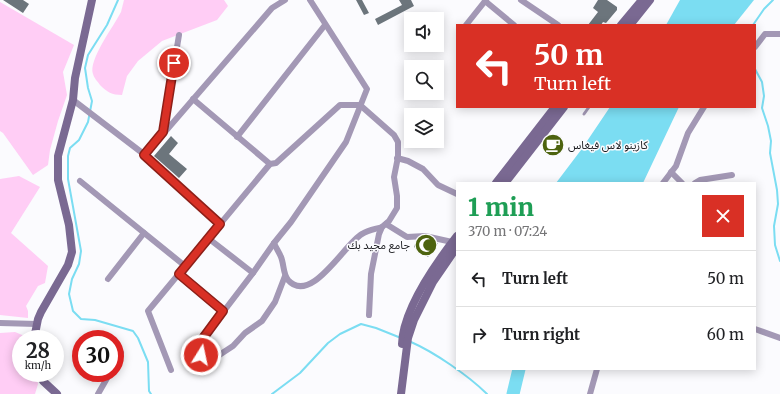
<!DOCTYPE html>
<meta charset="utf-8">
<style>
:root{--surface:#fff;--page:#f2f2f2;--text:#202124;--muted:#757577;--line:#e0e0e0}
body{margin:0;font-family:Merriweather,"Noto Sans Arabic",serif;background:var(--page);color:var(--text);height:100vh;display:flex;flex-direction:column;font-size:15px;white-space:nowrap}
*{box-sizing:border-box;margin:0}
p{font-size:13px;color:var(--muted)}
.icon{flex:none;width:22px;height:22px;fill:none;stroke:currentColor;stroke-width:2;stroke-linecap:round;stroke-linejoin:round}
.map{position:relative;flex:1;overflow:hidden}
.details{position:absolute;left:456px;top:182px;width:300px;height:188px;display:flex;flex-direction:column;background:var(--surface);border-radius:0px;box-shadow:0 2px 10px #0003}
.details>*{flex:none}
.top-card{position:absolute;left:456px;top:24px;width:300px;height:84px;border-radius:0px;box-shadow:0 2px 10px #0003;background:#d93025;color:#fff;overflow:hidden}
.buttons{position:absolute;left:404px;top:12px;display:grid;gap:8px}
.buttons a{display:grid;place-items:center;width:40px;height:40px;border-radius:0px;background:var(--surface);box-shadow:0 2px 10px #0003;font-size:20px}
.speed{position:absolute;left:12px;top:330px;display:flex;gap:8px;font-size:20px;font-weight:700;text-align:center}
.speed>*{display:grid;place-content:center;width:52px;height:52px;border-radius:50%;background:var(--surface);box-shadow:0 2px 10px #0003;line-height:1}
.speed small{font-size:10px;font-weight:400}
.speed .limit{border:6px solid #d22;background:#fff;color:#111}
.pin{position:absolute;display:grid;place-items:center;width:34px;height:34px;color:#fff;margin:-17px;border:2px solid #fff;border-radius:50%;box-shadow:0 1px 4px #0007}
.me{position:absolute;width:44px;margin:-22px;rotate:10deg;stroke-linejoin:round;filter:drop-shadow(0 0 3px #0008)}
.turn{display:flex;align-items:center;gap:14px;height:84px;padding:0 12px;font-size:18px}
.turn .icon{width:52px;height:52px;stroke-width:2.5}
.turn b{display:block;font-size:28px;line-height:34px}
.round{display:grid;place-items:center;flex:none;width:42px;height:42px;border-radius:0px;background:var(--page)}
.overview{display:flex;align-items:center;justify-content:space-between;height:68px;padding:0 12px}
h1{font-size:24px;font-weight:800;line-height:30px;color:#1e9e55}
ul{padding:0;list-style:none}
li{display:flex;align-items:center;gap:12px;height:56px;padding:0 12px;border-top:1px solid var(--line)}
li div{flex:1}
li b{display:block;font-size:15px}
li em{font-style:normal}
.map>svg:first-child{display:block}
.green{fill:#ffcdf5}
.water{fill:#7bddf2}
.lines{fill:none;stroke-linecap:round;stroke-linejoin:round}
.stream{stroke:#7bddf2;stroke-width:2}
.river{stroke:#7bddf2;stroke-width:13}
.building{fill:#6c757c}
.lane{stroke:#a398b5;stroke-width:3}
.street{stroke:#a398b5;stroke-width:6}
.secondary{stroke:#7a6992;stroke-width:8}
.route-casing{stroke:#8d1f18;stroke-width:10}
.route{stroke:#d93025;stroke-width:7}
.labels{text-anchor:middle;stroke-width:3;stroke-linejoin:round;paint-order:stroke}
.poi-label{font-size:11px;fill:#191a1e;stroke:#fbfbfe;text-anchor:start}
</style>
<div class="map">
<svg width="780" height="394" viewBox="0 0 780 394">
<rect width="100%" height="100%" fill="#fbfbfe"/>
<g class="green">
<path d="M 124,0 L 224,0 L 228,6 L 217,20 L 162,41 L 138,61 L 127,76 L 122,95 C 112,95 107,92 100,85 C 98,82 94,78 93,74 C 88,60 114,26 121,12 C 122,8 123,4 124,0 Z"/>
<polygon points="0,2 74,45 63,72 67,95 58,121 50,150 48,165 33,175 3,133 0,131"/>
<polygon points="19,176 40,187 11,233 48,266 45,283 38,286 26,306 28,311 28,318 0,315 0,179"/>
<polygon points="15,332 27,337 28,339 21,339 21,373 36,373 38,384 35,394 0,394 0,333"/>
</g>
<g class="water">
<polygon points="680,0 754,0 734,25 666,25"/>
<polygon points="610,107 679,107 643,183 556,183 581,150"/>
</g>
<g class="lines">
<g class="stream">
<polyline points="118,0 107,25 88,55 85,68 88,88 92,101 88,122 79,140 70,148 68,156 68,179 81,251 79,264 72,279 69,294 73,311 81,319 95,320 133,331 138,338 148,362 149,391 151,394"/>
<polyline points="753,25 764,9 773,0"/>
<polyline points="755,69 762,82 764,96 762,108 768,126 771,141 770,153 777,190 778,204 774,226 775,245 780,261"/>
<path d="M 411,342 C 434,352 469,376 487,394"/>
<polyline points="272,394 300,373 328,343 340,334 361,324 376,328 401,338"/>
</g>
<polyline class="river" points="513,394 519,369"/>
</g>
<g class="building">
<polygon points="3,0 23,0 29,4 23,13"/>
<polygon points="356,0 362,0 369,13 364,15"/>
<polygon points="399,0 411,0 414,6 378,25 375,19 402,5"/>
<polygon points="598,0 607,0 617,7 617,10 606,23 603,22 601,25 588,25 598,12 593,8"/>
<polygon points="171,136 178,143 169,154 187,169 179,178 154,156"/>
<polygon points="416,241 425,241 438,243 428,257 414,247"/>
</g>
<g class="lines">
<polyline class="lane" points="584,114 589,107"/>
<g class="street">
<polyline points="521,0 558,25"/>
<polyline points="485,1 514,25"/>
<polyline points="466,25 486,0"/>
<polyline points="755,47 765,34 780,34"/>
<polyline points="193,99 270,164"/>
<polyline points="73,100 145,155 221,223"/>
<polyline points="163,132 179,35"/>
<polyline points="237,137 325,25"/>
<polyline points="145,155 272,8 285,0"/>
<polyline points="397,158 408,161 423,169 438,185 457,194"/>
<polyline points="671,172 682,183"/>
<polyline points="80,181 185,266"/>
<polyline points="663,183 676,166 688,133 704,107"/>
<polyline points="695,183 700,180 732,175"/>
<polyline points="386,224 407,237 425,236 452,242"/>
<polyline points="208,238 253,273"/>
<path d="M 274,243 C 276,248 279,252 281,257 C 284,264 283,274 288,280 C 311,306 345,243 362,234 C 368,230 376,229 382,227"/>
<polyline points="179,274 223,311"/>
<polyline points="285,276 275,302 262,321 245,333 233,346 204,365 198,345 253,273 274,243 291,222 346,142 367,89 310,0"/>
<polyline points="108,279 144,233"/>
<polyline points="0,323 37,324"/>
<polyline points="755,329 780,338"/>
<polyline points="115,363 121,353"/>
<polyline points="171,370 148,311 270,164 276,163 340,105 360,105 394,135 398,142 398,157 394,177 397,196 397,208 389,221 382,227 379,234 371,274 369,315"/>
<polyline points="98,394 110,373"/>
<polyline points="590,394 597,369"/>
</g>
<g class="secondary">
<polyline points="621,25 642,0"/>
<polyline points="630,25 650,0"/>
<polyline points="496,183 555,107"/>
<polyline points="505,183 564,107"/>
<polyline points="34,339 38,319 41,312 68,265 72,252 69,225 58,180 58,156 73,100 75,78 92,0"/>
<path d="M 402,344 C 403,309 436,263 457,236"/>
<polyline points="38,373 43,381 57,394"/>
<polyline points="401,394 408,338 414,320 433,282 457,247"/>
</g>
</g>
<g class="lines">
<g class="route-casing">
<polyline id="route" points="174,63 163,132 144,155 220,224 179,274 223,311 198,345 201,355"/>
</g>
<use href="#route" class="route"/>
</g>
<defs>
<g id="cafe-disc" transform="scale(1.15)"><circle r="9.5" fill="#4d630f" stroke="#fbfbfe"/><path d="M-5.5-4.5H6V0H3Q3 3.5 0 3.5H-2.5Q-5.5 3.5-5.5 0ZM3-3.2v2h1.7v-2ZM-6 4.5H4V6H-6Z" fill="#fff"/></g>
<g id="mosque-disc" transform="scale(1.15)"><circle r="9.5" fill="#4d630f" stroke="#fbfbfe"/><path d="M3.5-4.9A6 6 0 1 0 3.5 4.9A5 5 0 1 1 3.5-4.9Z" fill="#fff"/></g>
</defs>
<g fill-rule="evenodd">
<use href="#cafe-disc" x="553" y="145"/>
<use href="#mosque-disc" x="426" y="245"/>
</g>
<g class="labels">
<g class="poi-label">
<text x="568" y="149">كازينو لاس فيغاس</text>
<text x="410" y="249" text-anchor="end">جامع مجيد بك</text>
</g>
</g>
</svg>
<div class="buttons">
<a><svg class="icon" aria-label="sound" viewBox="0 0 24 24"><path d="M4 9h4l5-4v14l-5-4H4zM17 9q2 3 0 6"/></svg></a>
<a><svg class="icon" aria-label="search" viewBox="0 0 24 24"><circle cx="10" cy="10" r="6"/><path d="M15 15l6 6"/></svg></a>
<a><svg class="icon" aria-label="layers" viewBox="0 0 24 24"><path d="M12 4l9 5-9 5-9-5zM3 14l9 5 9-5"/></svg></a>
</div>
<div class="speed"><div>28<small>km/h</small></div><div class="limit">30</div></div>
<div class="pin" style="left:174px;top:63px;background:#d93025"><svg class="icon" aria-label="arrive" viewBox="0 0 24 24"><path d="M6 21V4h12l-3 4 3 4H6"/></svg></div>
<svg class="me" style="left:201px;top:355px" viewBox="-20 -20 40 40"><circle r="17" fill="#d93025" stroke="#fff" stroke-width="3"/><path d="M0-11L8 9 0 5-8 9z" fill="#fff"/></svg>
<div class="top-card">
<div class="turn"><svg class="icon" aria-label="left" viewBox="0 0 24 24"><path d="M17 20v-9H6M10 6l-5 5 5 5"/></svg><div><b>50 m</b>Turn left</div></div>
</div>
<section class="details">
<div class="overview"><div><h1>1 min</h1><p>370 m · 07:24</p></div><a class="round" style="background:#d93025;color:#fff"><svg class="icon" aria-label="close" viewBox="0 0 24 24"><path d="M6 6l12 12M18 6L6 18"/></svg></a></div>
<ul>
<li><svg class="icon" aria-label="left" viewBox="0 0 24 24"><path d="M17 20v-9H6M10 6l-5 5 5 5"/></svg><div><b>Turn left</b></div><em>50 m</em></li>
<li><svg class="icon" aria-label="right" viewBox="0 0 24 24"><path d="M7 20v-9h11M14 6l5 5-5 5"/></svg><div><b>Turn right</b></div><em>60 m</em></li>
</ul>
</section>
</div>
